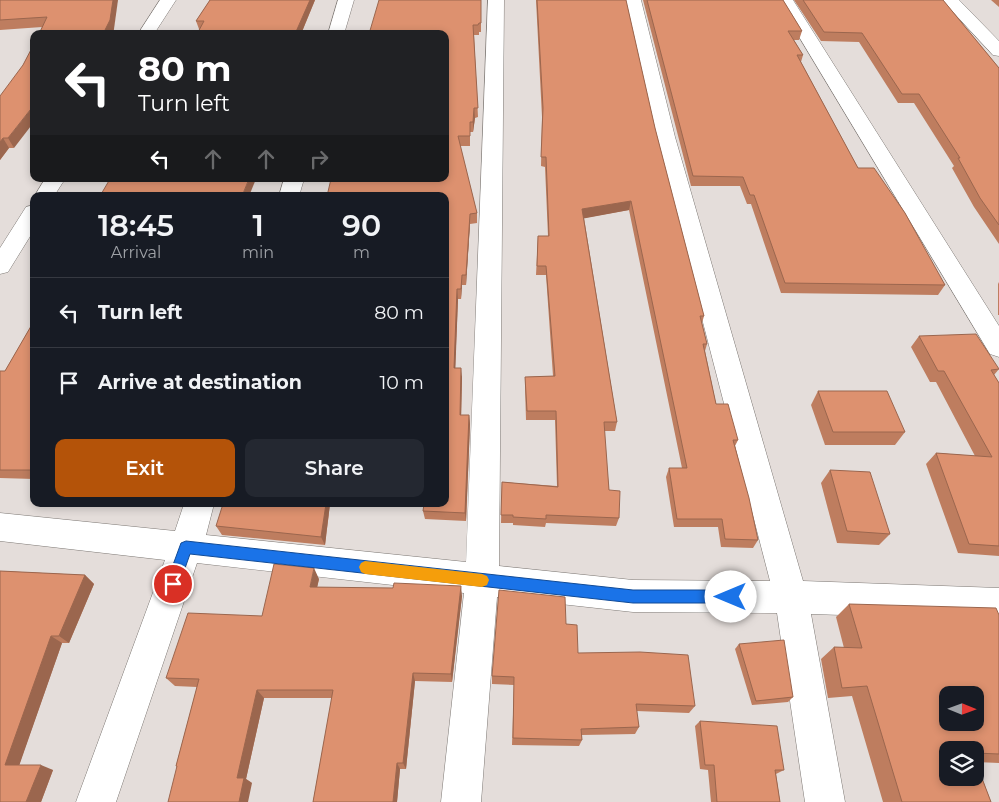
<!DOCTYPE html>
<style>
:root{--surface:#171b24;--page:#242831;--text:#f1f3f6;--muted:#9ea1a6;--line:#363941;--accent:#b45309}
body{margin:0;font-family:Montserrat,sans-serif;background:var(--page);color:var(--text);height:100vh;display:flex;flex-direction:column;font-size:19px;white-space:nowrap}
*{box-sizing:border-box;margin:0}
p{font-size:16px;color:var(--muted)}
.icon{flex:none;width:28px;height:28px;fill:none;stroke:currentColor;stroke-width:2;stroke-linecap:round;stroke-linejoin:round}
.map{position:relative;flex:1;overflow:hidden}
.panel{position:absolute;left:30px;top:192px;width:419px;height:315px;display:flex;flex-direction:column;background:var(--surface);border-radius:10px;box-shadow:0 2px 8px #0003}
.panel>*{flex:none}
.banner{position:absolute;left:30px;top:30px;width:419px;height:152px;border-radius:10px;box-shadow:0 2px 8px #0003;background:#202124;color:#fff;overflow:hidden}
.needle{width:32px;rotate:91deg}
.tools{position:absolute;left:939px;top:686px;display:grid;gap:10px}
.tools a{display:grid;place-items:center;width:45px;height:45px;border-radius:10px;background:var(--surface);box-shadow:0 2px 8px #0003;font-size:25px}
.pin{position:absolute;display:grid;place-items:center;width:42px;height:42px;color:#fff;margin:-21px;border:2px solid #fff;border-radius:50%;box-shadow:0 1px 5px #0007}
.me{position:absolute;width:55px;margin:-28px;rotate:270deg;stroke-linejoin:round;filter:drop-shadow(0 0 4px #0008)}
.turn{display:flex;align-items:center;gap:18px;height:105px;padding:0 25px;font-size:22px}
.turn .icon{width:65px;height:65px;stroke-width:2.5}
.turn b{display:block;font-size:35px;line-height:42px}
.lanes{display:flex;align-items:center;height:48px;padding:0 25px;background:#0003;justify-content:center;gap:25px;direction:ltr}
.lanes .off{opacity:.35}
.eta{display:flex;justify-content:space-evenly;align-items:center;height:85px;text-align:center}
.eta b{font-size:30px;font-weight:600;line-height:35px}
.primary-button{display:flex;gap:10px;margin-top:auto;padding:10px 25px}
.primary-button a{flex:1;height:58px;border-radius:10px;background:var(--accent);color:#fff;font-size:20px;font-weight:600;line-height:58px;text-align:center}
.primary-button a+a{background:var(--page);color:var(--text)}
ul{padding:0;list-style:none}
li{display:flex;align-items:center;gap:15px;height:70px;padding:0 25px;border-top:1px solid var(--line)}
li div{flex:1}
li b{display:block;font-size:19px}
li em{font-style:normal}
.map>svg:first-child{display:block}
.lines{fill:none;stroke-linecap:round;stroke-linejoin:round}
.street-casing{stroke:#7d7874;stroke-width:1}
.street{fill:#fff;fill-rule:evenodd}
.wall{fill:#be7d5f;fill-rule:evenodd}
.shaded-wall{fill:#9b664e}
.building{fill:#dd916f;stroke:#9b664e;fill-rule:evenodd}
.route{fill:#1a73e8;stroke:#114b97}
.slow{fill:#f59e0b}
</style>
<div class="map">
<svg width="999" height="802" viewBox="0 0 999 802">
<rect width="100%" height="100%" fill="#e4ddda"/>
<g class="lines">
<g class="street-casing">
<g id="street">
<polygon points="160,0 176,0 154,34 138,34"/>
<polygon points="338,0 354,0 344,34 328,34"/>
<polygon points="488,0 504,0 499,566 633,580 770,581 655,137 625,0 641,0 675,137 803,581 999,588 999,620 811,614 845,802 805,802 777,613 633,612 497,597 481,802 441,802 464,593 197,563 116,802 76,802 165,560 0,541 0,513 175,531 184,504 214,504 206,535 466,562"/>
<polygon points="777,0 793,0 999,326 999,357 990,354"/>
<polygon points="942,0 959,0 999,41 999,56 993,55"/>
<polygon points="45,179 65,179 54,196 34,197"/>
<polygon points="284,179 304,179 299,196 279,196"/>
<polygon points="34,205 34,230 8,272 0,274 0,248 26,207"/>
</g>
</g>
<use href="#street" class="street"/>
</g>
<g class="wall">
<polygon points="0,0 114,29 112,34 39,34 42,27 0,30"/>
<polygon points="210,0 315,0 301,34 199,29 196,21"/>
<polygon points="481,0 481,32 479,32 479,35 474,35 478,117 475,118 473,132 470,132 470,146 460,146 477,213 477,223 470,224 466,285 462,285 461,299 458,299 455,368 462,377 461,415 469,415 470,424 466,521 425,519 423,511 445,504 445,34"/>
<polygon points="536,0 626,0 655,128 704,316 702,323 707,344 705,351 716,404 738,440 735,446 758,540 753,548 721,547 718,527 674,527 666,477 669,468 682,468 629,210 584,218 617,422 615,431 604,431 609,490 619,518 616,526 546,523 545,527 513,525 513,523 501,523 502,482 557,486 555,420 526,420 525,386 525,377 553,376 546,275 536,275 538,236 548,236 545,167 541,166 542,117"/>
<polygon points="643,0 783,0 802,31 799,40 794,40 803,55 801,62 858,168 945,285 938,295 781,293 751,204 747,204 740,186 691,186"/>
<polygon points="794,0 943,0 999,68 999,244 974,207 952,168 954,166 914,103 898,103 859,42 821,41"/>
<polygon points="991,0 999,0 999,7"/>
<polygon points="0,96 14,148 9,148 0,160"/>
<polygon points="999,282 999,315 998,315 998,284"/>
<polygon points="34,321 34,479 0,478 0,371 5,371"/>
<polygon points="919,336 999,369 994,375 999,383 999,556 958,553 926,464 936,453 975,456 936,382 930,382 911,347"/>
<polygon points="818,391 905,432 895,445 825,445 811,405"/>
<polygon points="830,470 890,534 879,545 837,543 821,483"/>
<polygon points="330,504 325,545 222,535 216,526"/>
<polygon points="0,571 85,575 94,584 69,643 62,643 19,765 53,770 41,802 0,802"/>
<polygon points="319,579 317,587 462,596 452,682 415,681 406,769 400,769 397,802 313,802 332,698 264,698 246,779 252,783 176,766 197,687 175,686 166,678 262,616"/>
<path d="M 849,604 L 999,615 L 999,763 L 976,762 L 991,802 L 883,802 L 852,696 L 828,698 L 821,659 L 834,647 L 844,648 L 836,617 ZM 975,750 L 975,778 L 948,778 Z"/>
<polygon points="566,624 578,653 695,706 689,713 636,711 639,727 635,734 582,735 582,740 579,746 512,745 514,685 492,684 492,676"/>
<polygon points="739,644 793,697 788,702 752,705 735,649"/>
<polygon points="700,721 784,770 776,774 780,802 711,802 708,770 700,769 695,726"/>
</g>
<g class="shaded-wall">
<polygon points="113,0 118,0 114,29 112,34 103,34"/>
<polygon points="310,0 315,0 301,34 295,34"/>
<polygon points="34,105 34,122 14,148 8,138"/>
<polygon points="474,108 475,118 473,132 473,122"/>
<polygon points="3,138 9,148 0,160 0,142"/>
<polygon points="249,179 256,179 249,196 242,196"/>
<polygon points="631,201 629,210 581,219 582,209"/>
<polygon points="470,214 470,224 466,285 466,275"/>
<polygon points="462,275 462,285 461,299 461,289"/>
<polygon points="457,289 458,299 455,378 454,368"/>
<polygon points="461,368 462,377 461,424 460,415"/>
<polygon points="469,415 470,424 466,521 465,513"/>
<polygon points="326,504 330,504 325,545 321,537"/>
<polygon points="314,568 319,579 315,597 310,587"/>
<polygon points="85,575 94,584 69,643 59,636"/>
<polygon points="461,586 462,596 452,682 451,674"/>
<polygon points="51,636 62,643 18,769 5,765"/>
<polygon points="413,673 415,681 406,769 403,763"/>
<polygon points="257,690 264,698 246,779 252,783 248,802 239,802 237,778"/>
<polygon points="397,763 400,769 397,802 393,802"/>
<polygon points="41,765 53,770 41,802 26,802"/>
</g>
<g class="building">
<polygon points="0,0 113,0 110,20 103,34 39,34 47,17 0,20"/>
<polygon points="210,0 310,0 295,34 197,34 204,21 196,21"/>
<polygon points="379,0 481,0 481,23 479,23 478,25 473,25 478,108 474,108 473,122 470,122 470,136 458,136 477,213 470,214 466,275 462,275 461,289 457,289 454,368 461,368 460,415 469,415 465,513 423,511 424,504 445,504 445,196 327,196 331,179 445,179 445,34 369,34"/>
<polygon points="537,0 626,0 655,128 704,316 700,316 707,344 703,344 716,404 728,404 738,440 733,440 749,498 758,540 725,539 722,519 677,519 669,468 687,468 631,201 582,209 617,422 604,422 609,490 620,491 619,518 546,515 546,519 513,517 513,515 501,515 502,482 558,487 556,411 527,411 525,377 555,376 546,266 537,266 538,236 549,236 546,157 541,157 543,108"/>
<polygon points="647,0 783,0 802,31 788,31 803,55 797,55 858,168 874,168 905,213 945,285 785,283 754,195 750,195 743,177 693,176"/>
<polygon points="803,0 943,0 999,68 999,225 980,198 958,158 960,158 919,94 902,94 862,33 824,32"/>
<polygon points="34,44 34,105 8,138 3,138 0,142 0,96 23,65"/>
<polygon points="110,179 249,179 242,196 100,196"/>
<polygon points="34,321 34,470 0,470 0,371 5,371"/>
<polygon points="976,334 999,369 991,370 999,383 999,546 969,544 936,453 992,457 944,371 938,371 919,336"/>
<polygon points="818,391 887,391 905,432 833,432"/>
<polygon points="830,470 870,472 890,534 847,531"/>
<polygon points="223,504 326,504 321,537 216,526"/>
<polygon points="274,564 314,568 310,587 393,588 394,583 461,586 451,674 413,673 403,763 397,763 393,802 313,802 333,690 257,690 237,778 244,778 239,802 168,802 177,766 176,766 199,679 166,678 188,613 262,616"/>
<polygon points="0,571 85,575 59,636 51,636 5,765 41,765 26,802 0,802"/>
<polygon points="499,590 565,597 566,624 577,625 578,653 640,652 688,655 695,706 636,704 639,727 581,729 582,740 513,738 514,677 492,676"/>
<path d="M 849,604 L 996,608 L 999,615 L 999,754 L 975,753 L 975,750 L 948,750 L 948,778 L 975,778 L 975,760 L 991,802 L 902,802 L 867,686 L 842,688 L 834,647 L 862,648 ZM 948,695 L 975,695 L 975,722 L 948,722 Z"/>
<polygon points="784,640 793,697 756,701 739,644"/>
<polygon points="700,721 777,726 784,770 775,770 780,802 717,802 714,765 705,765"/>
</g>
<polygon class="route" points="186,541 633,590 731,590 736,592 738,597 736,601 731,603 633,603 190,554 178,588 173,590 168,588 166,584 181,543"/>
<polygon class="slow" points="365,561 482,574 487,576 489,580 487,585 482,587 365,574 361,572 359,567 361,563"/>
</svg>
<div class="tools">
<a><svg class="needle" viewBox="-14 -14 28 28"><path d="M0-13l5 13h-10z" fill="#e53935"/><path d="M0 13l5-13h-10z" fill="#9ea1a6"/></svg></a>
<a><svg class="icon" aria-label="layers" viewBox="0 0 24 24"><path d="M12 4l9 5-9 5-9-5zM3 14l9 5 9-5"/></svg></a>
</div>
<div class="pin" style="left:173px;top:584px;background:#d93025"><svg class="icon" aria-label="arrive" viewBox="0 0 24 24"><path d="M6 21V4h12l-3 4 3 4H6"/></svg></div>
<svg class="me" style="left:731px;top:597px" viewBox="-20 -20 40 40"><circle r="19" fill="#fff"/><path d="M0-13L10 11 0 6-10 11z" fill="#1a73e8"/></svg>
<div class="banner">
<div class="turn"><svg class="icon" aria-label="left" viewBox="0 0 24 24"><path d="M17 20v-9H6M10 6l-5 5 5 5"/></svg><div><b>80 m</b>Turn left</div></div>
<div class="lanes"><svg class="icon" aria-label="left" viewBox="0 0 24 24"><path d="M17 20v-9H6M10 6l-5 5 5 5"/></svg><svg class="icon off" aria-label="ahead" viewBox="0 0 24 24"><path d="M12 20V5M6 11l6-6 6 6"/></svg><svg class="icon off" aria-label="ahead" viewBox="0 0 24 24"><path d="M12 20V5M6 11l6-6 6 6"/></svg><svg class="icon off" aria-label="right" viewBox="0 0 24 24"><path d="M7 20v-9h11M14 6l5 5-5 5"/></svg></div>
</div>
<section class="panel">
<div class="eta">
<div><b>18:45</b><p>Arrival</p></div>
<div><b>1</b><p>min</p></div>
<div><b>90</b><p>m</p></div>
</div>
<ul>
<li><svg class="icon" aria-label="left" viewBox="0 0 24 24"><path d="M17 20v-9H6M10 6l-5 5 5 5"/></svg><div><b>Turn left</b></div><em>80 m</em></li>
<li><svg class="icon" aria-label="arrive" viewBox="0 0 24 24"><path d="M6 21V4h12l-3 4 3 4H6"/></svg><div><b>Arrive at destination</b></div><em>10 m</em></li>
</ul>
<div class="primary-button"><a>Exit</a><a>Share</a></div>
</section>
</div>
